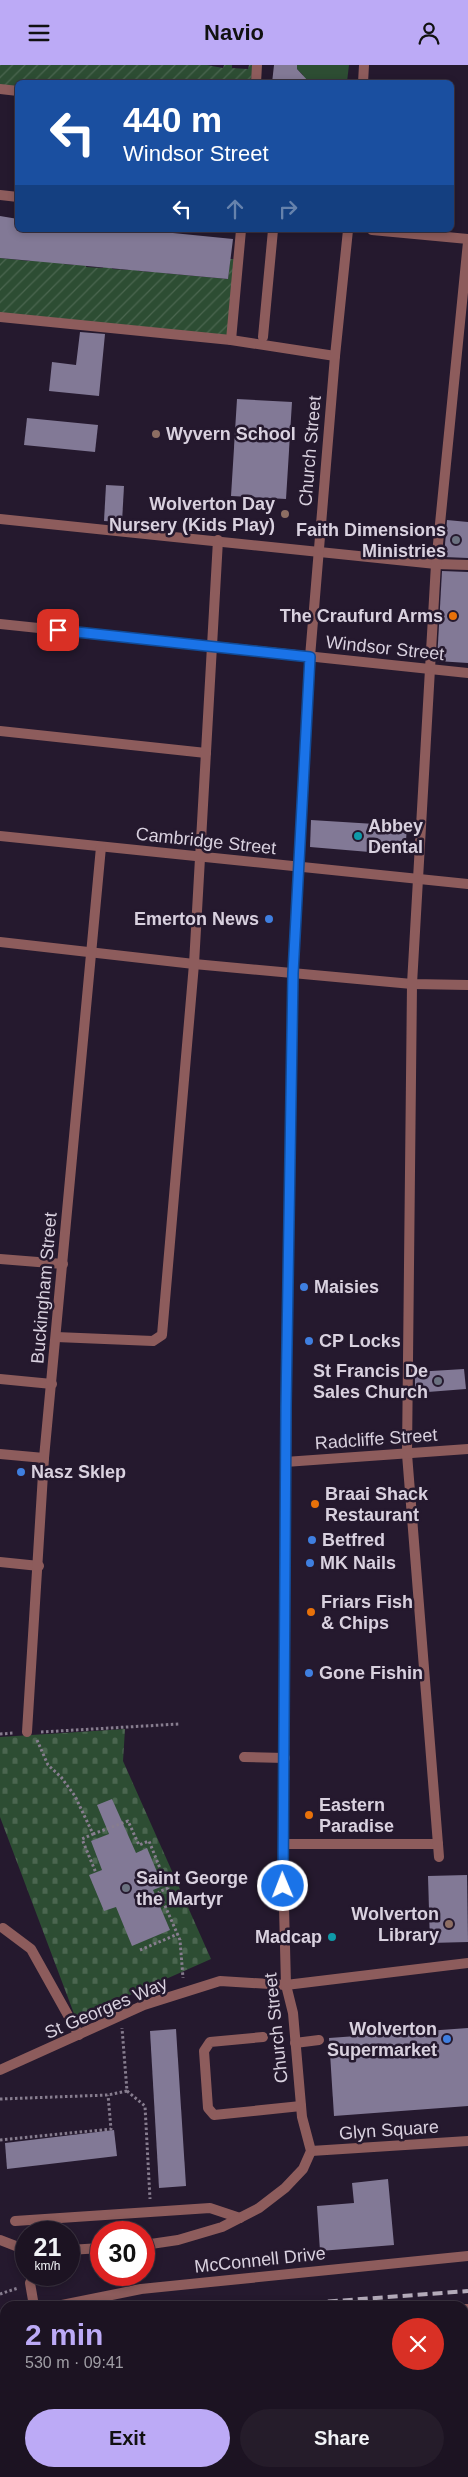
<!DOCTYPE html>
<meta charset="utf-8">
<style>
:root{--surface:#1c1322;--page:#251c2a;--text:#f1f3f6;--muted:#a09ea5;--line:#3a3240;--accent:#bcaaf6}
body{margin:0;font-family:Arial,sans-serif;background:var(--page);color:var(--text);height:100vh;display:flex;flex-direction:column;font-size:19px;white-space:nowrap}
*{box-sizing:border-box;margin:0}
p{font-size:16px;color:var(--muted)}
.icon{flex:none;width:28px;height:28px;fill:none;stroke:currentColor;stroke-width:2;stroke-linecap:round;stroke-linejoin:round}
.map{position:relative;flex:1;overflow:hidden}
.side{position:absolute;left:0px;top:2236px;width:469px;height:176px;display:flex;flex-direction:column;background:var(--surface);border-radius:15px 15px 0 0;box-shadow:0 2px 8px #0003,0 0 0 1px var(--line)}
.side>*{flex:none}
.banner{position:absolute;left:15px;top:15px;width:439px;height:152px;border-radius:8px;box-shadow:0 2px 8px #0003,0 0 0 1px var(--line);background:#1a4fa0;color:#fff;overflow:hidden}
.speed{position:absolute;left:15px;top:2156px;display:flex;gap:10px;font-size:25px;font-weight:700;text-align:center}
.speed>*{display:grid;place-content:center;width:65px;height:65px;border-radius:50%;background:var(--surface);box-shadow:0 2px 8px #0003,0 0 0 1px var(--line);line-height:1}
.speed small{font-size:12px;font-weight:400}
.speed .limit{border:8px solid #d22;background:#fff;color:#111}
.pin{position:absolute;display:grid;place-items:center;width:42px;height:42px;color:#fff;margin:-21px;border-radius:10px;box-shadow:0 2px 8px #0006}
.me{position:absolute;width:55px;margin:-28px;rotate:359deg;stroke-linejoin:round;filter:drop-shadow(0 0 4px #0008)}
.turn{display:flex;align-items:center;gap:18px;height:105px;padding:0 25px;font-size:22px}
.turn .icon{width:65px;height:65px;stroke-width:2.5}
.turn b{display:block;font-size:35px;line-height:42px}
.lanes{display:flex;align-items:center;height:48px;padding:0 25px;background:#0003;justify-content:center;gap:25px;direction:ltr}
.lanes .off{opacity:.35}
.round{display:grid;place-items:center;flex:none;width:52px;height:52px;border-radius:26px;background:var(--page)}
.summary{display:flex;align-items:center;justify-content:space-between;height:85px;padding:0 25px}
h1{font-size:30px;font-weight:600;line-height:38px;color:var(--accent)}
.button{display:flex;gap:10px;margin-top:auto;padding:10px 25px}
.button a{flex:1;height:58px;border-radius:30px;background:var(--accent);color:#111;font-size:20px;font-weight:600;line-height:58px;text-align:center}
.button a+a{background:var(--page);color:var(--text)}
header{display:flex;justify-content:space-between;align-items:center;height:65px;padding:0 25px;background:var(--accent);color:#111;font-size:22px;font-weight:600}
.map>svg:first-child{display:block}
.green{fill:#2d4d33}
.cemetery{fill:url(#cemetery-stones)}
.garden{fill:url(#garden-furrows)}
.building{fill:#827996}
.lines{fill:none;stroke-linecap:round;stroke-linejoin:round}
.path{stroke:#877d8f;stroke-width:3;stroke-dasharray:2.5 2.5;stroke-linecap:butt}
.lane{stroke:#8d5c5c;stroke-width:10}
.street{stroke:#8d5c5c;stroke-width:10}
.rail{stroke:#b4abba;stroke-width:4;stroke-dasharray:10 5;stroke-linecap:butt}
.route-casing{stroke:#114b97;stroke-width:12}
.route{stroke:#1a73e8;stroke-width:9}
.education-dot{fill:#8d6e63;stroke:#25192e;stroke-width:2}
.worship-dot{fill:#6b7280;stroke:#25192e;stroke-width:2}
.food-dot{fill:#e8710a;stroke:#25192e;stroke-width:2}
.culture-dot{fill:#0f9aa8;stroke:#25192e;stroke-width:2}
.shop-dot{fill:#3f7fe0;stroke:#25192e;stroke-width:2}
.labels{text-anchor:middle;stroke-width:5;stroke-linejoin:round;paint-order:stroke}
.poi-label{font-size:18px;font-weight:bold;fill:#d9d1df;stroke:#25192e;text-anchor:start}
.street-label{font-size:18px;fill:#d9d1df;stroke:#25192e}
</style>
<header><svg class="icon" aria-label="menu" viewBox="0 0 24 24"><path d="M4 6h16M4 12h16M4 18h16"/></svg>Navio<svg class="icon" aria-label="person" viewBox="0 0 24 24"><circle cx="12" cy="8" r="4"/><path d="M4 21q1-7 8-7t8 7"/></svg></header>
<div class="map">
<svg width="468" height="2412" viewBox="0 0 468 2412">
<defs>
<pattern id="cemetery-stones" width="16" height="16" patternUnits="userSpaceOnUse" patternTransform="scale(1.25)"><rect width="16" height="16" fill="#2d4d33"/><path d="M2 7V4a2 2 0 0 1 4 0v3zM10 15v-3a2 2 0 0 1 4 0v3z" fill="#4b6650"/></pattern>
<pattern id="garden-furrows" width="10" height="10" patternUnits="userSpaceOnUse" patternTransform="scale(1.25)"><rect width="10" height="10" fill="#2d4d33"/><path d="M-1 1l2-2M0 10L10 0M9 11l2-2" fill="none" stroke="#4b6650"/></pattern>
</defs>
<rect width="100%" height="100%" fill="#25192e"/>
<polygon class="green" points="291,0 349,0 347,17 302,16 303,10 297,4 297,1"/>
<polygon class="cemetery" points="125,1664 123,1696 211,1894 76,1954 0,1752 0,1672"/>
<g class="garden">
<polygon points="0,0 207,0 223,3 224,0 232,0 232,3 248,4 249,0 253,0 251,17 18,18 17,22 0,20"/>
<polygon points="64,179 63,199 78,200 81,181 89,181 86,202 103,203 105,183 114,184 112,204 128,205 130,186 138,186 138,206 153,207 155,188 165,189 163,208 228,214 230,194 234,194 228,275 0,252 0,193 29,196"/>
</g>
<g class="building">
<polygon points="274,0 297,0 297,4 310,18 272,18"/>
<polygon points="0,151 18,154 18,165 143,165 233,174 228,214 0,193"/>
<polygon points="80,267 105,269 99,331 49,326 52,297 76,300"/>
<polygon points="237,334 292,337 286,434 231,431"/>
<polygon points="27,353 98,360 95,387 24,380"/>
<polygon points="106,420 124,421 122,457 104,456"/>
<polygon points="447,455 468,457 468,493 444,492"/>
<polygon points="442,506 468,507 468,598 437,596"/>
<polygon points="311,755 407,761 405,790 310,782"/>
<polygon points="464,1304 466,1324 415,1328 415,1307"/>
<polygon points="112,1734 136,1788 147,1783 163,1821 153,1825 170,1865 132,1881 116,1842 104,1846 89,1810 102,1805 91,1776 109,1769 97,1740"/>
<polygon points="467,1810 468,1877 430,1878 428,1811"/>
<polygon points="468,1963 468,2041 334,2051 329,1973"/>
<polygon points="176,1964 186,2121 159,2123 150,1966"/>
<polygon points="114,2065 117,2091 7,2104 5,2078"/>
<polygon points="388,2114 394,2180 320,2186 317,2141 354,2138 352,2118"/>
</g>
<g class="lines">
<g class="path">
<polyline points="41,1667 179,1659"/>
<polyline points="0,1669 14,1668"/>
<polyline points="37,1675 48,1700 61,1712 75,1731 93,1769 82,1774 96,1808"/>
<polyline points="93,1769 128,1756 139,1780 149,1776 168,1823 159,1827 180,1875 183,1913"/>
<polyline points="140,1885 178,1869"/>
<polyline points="127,2026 145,2041 150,2134"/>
<polyline points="0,2034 108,2030 127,2026 122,1963"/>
<polyline points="0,2075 111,2064 108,2030"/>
<polyline points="0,2229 18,2223"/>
</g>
<g class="lane">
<polyline points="256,18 257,0"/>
<polyline points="0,24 18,26"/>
<polyline points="0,252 231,275 335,291"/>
<polyline points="263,272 273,165"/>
<polyline points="231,275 241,165"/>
<polyline points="0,454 436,499 468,500"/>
<polyline points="0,666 206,688"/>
<polyline points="0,877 194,899 412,919 468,920"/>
<polyline points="0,1194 63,1199"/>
<polyline points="56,1272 153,1276 162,1270 194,899 218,475"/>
<polyline points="0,1497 39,1501"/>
<polyline points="244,1692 285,1693"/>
<polyline points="283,1779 438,1779"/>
<polyline points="439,1792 407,1389 412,919 436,499 468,177"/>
<polyline points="263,1972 210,1977 204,1986 208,2043 214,2050 301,2041"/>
<polyline points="295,1978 319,1975"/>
<polyline points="15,2156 210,2143 240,2153"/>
<polyline points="0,2175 26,2185"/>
<polyline points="464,2244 468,2244"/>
<polyline points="0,2287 5,2287"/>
</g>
<g class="street">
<polyline points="363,18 364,0"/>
<polyline points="0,130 18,132"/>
<polyline points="372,165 468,174"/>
<polyline points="0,559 468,608"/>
<polyline points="0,771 468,819"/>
<polyline points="0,1314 52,1319"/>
<polyline points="0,1389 44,1393"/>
<polyline points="285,1397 468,1384"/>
<polyline points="27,1667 44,1393 101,782"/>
<polyline points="3,1863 31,1884 79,1970"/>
<polyline points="0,2005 144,1940 220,1916 286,1920 468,1898"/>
<polyline points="311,2086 468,2076"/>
<polyline points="144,2180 178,2175 222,2162 259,2143 285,2123 303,2104 311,2086 302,2052 293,1948 286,1920 283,1803 287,1269 293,908 310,592 335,291 348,165"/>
<polyline points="69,2185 101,2183"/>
<polyline points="34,2210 30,2218 34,2241"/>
<polyline points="57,2241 141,2224 468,2191"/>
<polyline points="0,2253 5,2252"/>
</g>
<g class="rail">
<polyline points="268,2241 468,2226"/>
<polyline points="0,2278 5,2277"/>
</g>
</g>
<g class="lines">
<g class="route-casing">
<polyline id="route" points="58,565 310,592 293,908 286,1342 283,1821"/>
</g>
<use href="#route" class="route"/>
</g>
<g class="education-dot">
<circle cx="156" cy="369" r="5"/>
<circle cx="285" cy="449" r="5"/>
<circle cx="449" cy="1859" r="5"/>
</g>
<g class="worship-dot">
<circle cx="456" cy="475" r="5"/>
<circle cx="438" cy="1316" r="5"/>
<circle cx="126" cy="1823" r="5"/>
</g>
<g class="food-dot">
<circle cx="453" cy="551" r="5"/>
<circle cx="315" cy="1439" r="5"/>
<circle cx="311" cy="1547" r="5"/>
<circle cx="309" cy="1750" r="5"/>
</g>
<g class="culture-dot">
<circle cx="358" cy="771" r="5"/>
<circle cx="332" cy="1872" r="5"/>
</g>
<g class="shop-dot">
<circle cx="269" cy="854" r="5"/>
<circle cx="304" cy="1222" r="5"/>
<circle cx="309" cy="1276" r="5"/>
<circle cx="21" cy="1407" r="5"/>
<circle cx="312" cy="1475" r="5"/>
<circle cx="310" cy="1498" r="5"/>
<circle cx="309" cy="1608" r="5"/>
<circle cx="447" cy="1974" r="5"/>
</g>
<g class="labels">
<g class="poi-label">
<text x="166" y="375">Wyvern School</text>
<text x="275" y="445" text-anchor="end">Wolverton Day<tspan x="275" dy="21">Nursery (Kids Play)</tspan></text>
<text x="446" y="471" text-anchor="end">Faith Dimensions<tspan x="446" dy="21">Ministries</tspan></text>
<text x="443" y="557" text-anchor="end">The Craufurd Arms</text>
<text x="368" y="767">Abbey<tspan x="368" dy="21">Dental</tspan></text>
<text x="259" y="860" text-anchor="end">Emerton News</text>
<text x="314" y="1228">Maisies</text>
<text x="319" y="1282">CP Locks</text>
<text x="428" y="1312" text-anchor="end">St Francis De<tspan x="428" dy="21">Sales Church</tspan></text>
<text x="31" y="1413">Nasz Sklep</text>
<text x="325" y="1435">Braai Shack<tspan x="325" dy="21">Restaurant</tspan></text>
<text x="322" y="1481">Betfred</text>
<text x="320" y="1504">MK Nails</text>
<text x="321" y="1543">Friars Fish<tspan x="321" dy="21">&amp; Chips</tspan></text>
<text x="319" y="1614">Gone Fishin</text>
<text x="319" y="1746">Eastern<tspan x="319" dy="21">Paradise</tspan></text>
<text x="136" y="1819">Saint George<tspan x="136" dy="21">the Martyr</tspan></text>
<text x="439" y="1855" text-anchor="end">Wolverton<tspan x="439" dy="21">Library</tspan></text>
<text x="322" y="1878" text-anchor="end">Madcap</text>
<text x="437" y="1970" text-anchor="end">Wolverton<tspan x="437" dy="21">Supermarket</tspan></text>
</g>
<g class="street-label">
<text transform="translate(310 386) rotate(-85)" y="6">Church Street</text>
<text transform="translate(385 583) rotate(6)" y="6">Windsor Street</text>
<text transform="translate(206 776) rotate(6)" y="6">Cambridge Street</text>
<text transform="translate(44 1223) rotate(-85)" y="6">Buckingham Street</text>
<text transform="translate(376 1374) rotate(-4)" y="6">Radcliffe Street</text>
<text transform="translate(106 1943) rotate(-23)" y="6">St Georges Way</text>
<text transform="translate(276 1963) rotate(-96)" y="6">Church Street</text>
<text transform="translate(389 2065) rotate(-4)" y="6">Glyn Square</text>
<text transform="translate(260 2195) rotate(-6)" y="6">McConnell Drive</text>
</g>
</g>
</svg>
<div class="speed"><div>21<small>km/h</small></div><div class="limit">30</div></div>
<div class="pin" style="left:58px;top:565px;background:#d93025"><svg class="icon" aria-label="arrive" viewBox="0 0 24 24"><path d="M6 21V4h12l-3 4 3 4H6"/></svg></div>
<svg class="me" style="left:283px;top:1821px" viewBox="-20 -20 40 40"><circle r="17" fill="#1a73e8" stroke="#fff" stroke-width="3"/><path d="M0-11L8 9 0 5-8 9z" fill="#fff"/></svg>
<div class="banner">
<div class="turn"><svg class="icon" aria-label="left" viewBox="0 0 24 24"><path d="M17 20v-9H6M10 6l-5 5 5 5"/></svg><div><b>440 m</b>Windsor Street</div></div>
<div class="lanes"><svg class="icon" aria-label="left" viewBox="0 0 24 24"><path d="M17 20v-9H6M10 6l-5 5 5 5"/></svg><svg class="icon off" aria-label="ahead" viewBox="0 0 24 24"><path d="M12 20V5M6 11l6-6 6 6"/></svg><svg class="icon off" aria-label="right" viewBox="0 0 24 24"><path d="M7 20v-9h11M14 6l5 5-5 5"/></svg></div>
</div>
<section class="side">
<div class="summary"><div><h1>2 min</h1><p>530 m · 09:41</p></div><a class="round" style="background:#d93025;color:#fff"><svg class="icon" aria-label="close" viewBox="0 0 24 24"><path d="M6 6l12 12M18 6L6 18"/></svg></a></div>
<div class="button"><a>Exit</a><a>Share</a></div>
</section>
</div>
